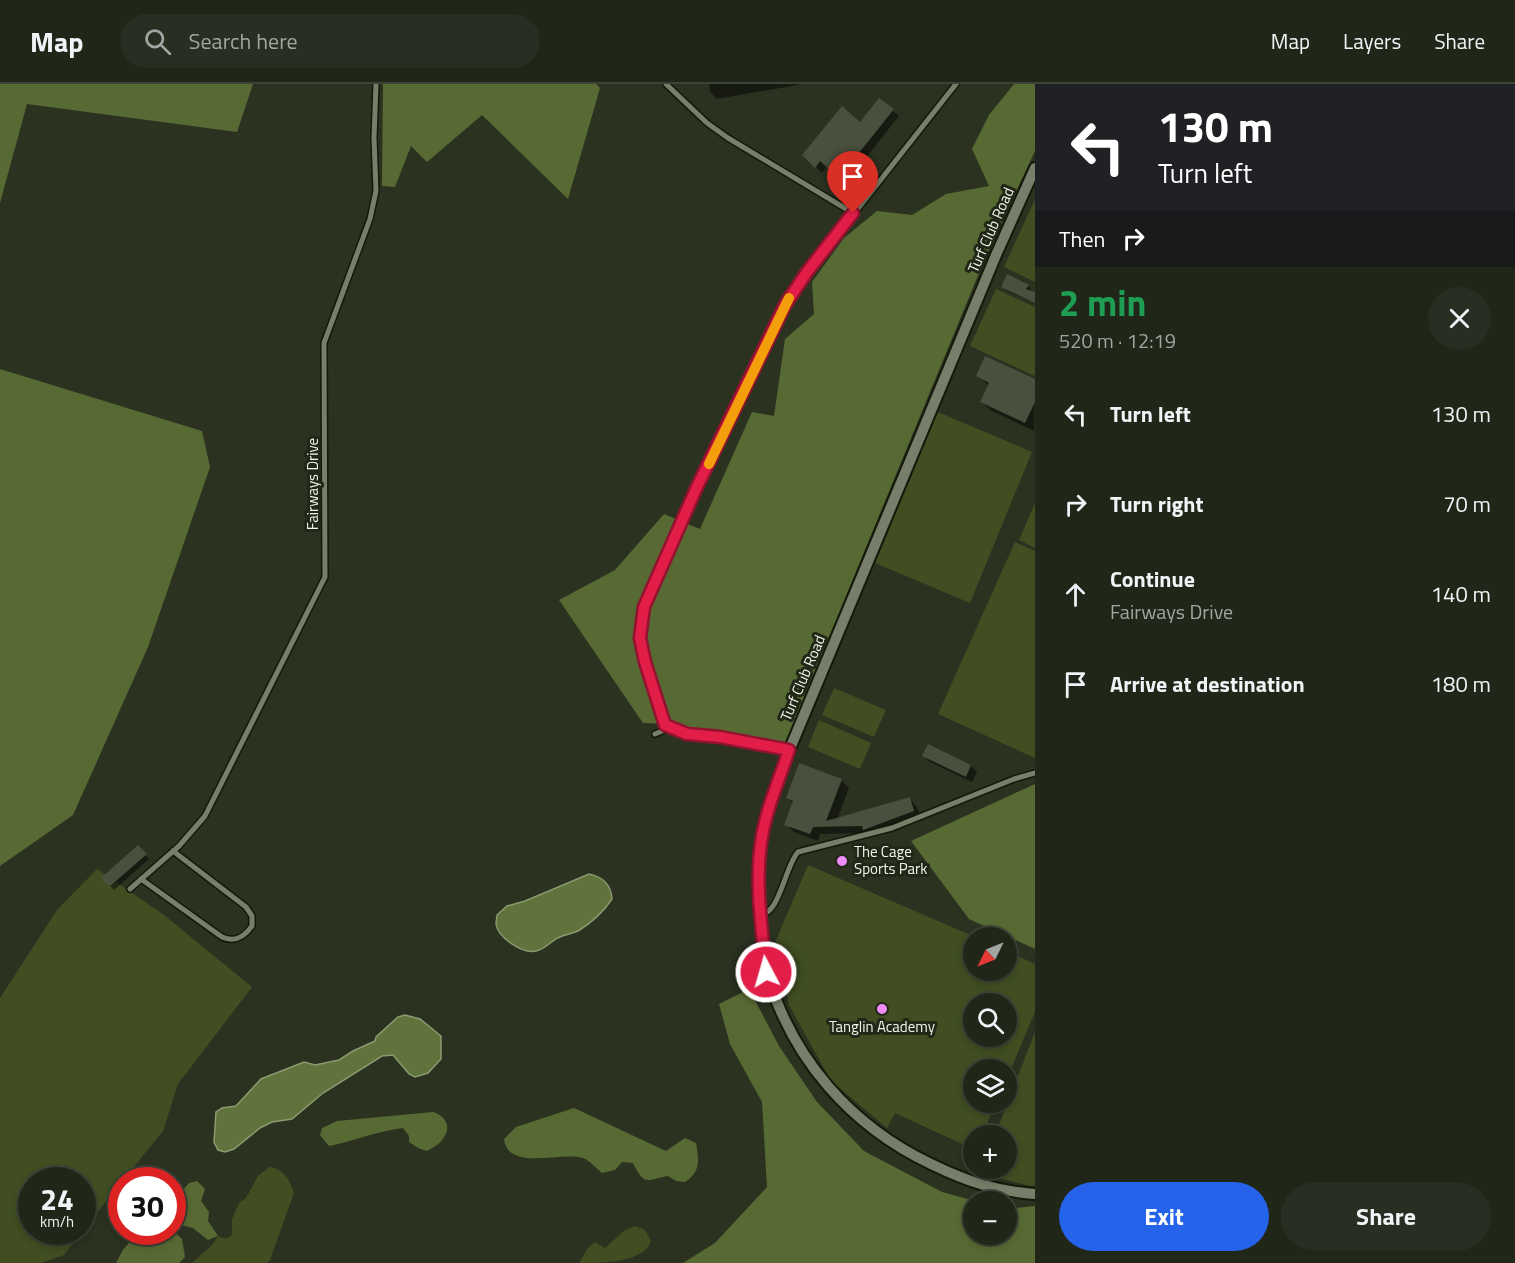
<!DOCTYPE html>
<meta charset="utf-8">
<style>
:root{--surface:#202618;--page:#282e21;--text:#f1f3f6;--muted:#a2a5a2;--line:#3d4337;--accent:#2563eb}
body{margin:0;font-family:"Titillium Web",sans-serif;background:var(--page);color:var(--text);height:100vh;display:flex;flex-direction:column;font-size:22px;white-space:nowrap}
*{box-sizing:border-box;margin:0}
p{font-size:20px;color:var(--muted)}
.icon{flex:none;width:33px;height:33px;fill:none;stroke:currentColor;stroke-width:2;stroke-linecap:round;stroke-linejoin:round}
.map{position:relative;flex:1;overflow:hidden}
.sheet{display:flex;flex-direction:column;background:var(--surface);width:480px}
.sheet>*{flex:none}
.guide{background:#202124;color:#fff;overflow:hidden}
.needle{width:39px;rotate:227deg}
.tools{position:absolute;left:963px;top:843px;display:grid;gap:12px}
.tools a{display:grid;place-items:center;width:54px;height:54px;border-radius:50%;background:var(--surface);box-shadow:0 3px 9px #0003,0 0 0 2px var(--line);font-size:30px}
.speed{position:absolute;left:18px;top:1083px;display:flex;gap:12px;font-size:30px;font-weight:700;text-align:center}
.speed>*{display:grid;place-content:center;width:78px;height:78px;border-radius:50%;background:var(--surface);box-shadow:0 3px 9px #0003,0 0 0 2px var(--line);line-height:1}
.speed small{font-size:15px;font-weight:400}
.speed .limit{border:9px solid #d22;background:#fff;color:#111}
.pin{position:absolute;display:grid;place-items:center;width:51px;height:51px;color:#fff;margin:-62px -26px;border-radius:50% 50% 50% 0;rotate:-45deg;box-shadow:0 0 6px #0007}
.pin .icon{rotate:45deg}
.me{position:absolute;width:66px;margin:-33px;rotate:354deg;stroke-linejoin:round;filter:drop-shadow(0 0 4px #0008)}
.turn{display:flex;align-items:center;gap:21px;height:126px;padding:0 24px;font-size:27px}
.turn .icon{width:78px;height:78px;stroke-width:2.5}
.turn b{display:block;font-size:42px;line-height:51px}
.then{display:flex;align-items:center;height:57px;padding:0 24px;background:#0003;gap:12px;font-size:22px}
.round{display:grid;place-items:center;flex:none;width:63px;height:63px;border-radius:32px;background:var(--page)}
.overview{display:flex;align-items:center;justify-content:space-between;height:102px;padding:0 24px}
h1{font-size:36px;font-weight:700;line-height:45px;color:#1e9e55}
.primary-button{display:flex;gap:12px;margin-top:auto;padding:12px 24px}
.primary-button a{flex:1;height:69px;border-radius:36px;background:var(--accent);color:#fff;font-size:24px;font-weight:700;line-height:69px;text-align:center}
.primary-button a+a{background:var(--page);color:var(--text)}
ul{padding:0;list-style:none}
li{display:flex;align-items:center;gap:18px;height:90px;padding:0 24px}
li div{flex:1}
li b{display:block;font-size:22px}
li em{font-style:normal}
header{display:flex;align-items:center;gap:36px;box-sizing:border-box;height:84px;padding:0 30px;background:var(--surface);border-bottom:2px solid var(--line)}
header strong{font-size:28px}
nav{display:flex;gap:33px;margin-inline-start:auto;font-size:21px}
.search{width:420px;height:54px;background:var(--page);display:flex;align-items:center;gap:15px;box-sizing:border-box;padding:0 21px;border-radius:33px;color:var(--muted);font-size:22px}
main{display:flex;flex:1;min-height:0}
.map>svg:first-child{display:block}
.green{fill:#404e22;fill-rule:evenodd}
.forest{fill:#586a33}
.water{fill:#60733c;stroke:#8b9a70;stroke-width:1.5}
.shadow{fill:#0007}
.building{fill:#49503e}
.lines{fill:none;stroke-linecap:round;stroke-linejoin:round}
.lane-casing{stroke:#141909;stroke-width:8}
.street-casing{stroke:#141909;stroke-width:14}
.lane{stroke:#777e6a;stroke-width:5}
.street{stroke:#777e6a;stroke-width:10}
.route-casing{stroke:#92132f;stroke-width:15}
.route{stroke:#e11d48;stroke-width:10}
.slow{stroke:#f59e0b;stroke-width:10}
.poi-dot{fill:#ee8cf8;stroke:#222817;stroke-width:2}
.labels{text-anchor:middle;stroke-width:6;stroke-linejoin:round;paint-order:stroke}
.street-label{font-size:15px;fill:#f0f4e9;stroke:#222817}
.poi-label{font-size:15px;fill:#f0f4e9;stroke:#222817;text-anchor:start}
</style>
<header>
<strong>Map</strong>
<div class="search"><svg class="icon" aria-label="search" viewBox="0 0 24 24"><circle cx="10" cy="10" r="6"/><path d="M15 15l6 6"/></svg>Search here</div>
<nav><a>Map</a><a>Layers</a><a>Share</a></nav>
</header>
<main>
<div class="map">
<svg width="1035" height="1179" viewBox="0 0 1035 1179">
<rect width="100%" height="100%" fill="#2b3220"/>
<g class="green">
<polygon points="1035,115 1035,198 1004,183"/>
<polygon points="996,205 1035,223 1035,292 970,262"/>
<polygon points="938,328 1032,368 970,519 875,479"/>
<polygon points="1035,419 1035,464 1019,456"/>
<polygon points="1015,458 1035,467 1035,674 938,630"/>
<polygon points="834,604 886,626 874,653 822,631"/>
<polygon points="819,636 871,659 860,685 808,663"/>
<path d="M 808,781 L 975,853 L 974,854 L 974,886 L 1006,886 L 1007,867 L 1035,880 L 1035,928 L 1007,994 L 1006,986 L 974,986 L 974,1018 L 996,1019 L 982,1051 L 974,1052 L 973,1065 L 895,1029 L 887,1044 L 831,997 L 789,921 L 776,856 ZM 974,920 L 1006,920 L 1006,952 L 974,952 Z"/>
<polygon points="97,785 164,831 252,903 178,1000 163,1047 82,1147 82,1096 32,1096 32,1148 82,1148 64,1171 41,1179 0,1179 0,914 57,826"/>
<polygon points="1035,948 1035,1101 1030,1102 980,1089 982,1085 1006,1084 1006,1052 995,1051"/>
<path d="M 269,1083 C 283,1084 290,1096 294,1109 L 270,1176 L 267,1179 L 192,1179 L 212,1161 L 218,1152 L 226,1155 L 232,1151 L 232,1135 L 239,1119 L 246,1114 L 258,1092 Z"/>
<path d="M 635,1142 L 645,1146 L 651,1157 C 644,1179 602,1179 579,1179 L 587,1165 L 595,1158 L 605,1164 L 625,1146 Z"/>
</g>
<g class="forest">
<polygon points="0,0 253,0 237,48 27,20 0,119"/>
<polygon points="383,0 596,0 600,4 568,115 482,31 427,78 411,62 395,103 382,102"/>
<polygon points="1014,0 1035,0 1035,67 986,172 785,660 672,640 643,639 559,516 615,486 664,430 700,445 752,328 774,332 785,255 814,230 812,198 844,154 877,127 912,131 946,110 989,102 972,65 989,31"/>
<polygon points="0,285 202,347 210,383 148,563 73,731 0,782"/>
<polygon points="1035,700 1035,865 969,835 911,757"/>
<polygon points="749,905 779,962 817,1018 864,1067 942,1108 975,1117 974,1150 1006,1150 1007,1125 1035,1122 1035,1179 683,1179 715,1159 767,1103 762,1018 730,960 719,920"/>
<path d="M 574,1024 L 666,1067 L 685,1054 L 696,1059 C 699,1077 701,1087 685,1098 L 676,1097 L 668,1092 C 648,1095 645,1104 633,1079 L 622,1078 L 615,1086 L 602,1089 C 596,1084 590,1077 583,1074 C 561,1067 508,1088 504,1055 L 516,1043 Z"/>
<path d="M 433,1028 C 446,1032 452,1043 443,1055 C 440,1060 432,1064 427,1067 L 418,1064 L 409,1058 L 409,1052 L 403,1044 C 377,1047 354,1057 329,1062 L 320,1051 L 322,1044 L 337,1037 Z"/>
<polygon points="197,1097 205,1105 201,1117 209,1128 208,1137 218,1152 208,1156 193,1144 181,1141 173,1134 173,1117 189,1099"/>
<polygon points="173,1146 182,1155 185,1173 179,1179 116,1179 123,1166 138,1148 172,1148"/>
</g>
<g class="water">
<path d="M 589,790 C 603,793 611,800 612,815 C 604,827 591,839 578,847 C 571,850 562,851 556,855 C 549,859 545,865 536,867 C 523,870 498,854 496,840 C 496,837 497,834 497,831 L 507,822 L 525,817 Z"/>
<polygon points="405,931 420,935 441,952 441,975 428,989 415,993 409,990 393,971 382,972 323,1009 292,1035 272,1038 260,1044 234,1065 225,1068 218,1066 214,1058 216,1028 222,1024 236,1022 261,995 304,978 315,981 339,976 353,967 375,957 376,953 398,933"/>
</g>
<g class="shadow">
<polygon points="709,0 803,0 717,15 710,8"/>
<polygon points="879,16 899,32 846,99 827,82 822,89 804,71 860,40"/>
<polygon points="1003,202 1028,202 1031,206 1030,208 1035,210 1035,219 1006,206"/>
<polygon points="978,292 1035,297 1034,347 990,326 982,318 989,302"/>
<polygon points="924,672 971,682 977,688 972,698 930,678"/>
<polygon points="841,696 849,704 837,736 910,715 917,723 921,734 872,753 868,749 820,750 818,757 794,748 786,740 794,720 788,714"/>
<polygon points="138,763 149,775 114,806 103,794"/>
</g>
<g class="building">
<polygon points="879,14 894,25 839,94 820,77 815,84 802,71 842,22 860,38"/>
<polygon points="1007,190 1029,201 1026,205 1035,208 1035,219 1001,203"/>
<polygon points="985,272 1035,295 1035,318 1025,339 980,318 989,299 976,292"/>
<polygon points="928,660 971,681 966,693 922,672"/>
<polygon points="799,679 842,695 826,737 910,713 914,727 863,746 862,742 813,743 810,750 784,741 793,717 786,714"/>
<polygon points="138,761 147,770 109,803 101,794"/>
</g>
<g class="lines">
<g class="lane-casing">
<g id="lane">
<polyline points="666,0 707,39 728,54 853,129"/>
<polyline points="655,650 669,644"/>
<polyline points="789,667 720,653 687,650 665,641 654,609 640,554 644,523 696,405 794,206 956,0"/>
<path d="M 141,795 L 222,853 C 235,859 244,853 252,842 L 252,832 L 246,823 L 173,767"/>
<polyline points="130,805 179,762 205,732 325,493 324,259 370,135 376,107 374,54 376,0"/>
<path d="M 760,831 C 780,830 785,782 798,768 L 892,744 L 1014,695 L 1035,689"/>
</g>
</g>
<g class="street-casing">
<path id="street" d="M 1035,84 L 996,171 L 789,667 C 779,696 765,727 761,758 C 757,785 758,812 761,839 C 763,855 763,874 767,889 C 792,975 851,1042 931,1080 C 966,1097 995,1107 1035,1110"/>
</g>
<use href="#lane" class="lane"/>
<use href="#street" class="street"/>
</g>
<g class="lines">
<g class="route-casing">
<path id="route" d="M 766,888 C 762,845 755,802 761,759 C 765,728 779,696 789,666 L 720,653 L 687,650 L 665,641 L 645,578 L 640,554 L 644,523 L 696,405 L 785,221 L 807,188 L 853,129"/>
</g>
<use href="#route" class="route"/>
<polyline class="slow" points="709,380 789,214"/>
</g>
<g class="poi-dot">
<circle cx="842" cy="777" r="6"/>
<circle cx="882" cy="925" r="6"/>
</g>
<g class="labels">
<g class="street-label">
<text transform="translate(991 146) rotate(-66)" y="5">Turf Club Road</text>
<text transform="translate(313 400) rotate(-90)" y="5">Fairways Drive</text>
<text transform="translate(803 594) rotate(-67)" y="5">Turf Club Road</text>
</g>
<g class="poi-label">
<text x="854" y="773">The Cage<tspan x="854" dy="17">Sports Park</tspan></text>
<text x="882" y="948" text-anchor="middle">Tanglin Academy</text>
</g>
</g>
</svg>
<div class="tools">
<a><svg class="needle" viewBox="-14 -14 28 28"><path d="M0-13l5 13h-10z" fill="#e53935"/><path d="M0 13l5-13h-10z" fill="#a2a5a2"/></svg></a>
<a><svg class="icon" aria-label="search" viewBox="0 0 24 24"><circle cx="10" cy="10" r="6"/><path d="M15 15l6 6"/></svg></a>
<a><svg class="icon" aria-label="layers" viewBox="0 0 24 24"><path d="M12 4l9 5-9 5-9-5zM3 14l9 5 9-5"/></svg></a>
<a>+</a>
<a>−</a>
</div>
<div class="speed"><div>24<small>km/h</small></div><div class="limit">30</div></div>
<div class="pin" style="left:853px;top:129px;background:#d93025"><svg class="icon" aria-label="arrive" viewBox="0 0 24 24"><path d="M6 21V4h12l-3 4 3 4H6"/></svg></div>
<svg class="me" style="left:766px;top:888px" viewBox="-20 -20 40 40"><circle r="17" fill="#e11d48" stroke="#fff" stroke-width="3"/><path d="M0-11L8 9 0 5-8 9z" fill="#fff"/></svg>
</div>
<section class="sheet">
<div class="guide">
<div class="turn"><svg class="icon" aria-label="left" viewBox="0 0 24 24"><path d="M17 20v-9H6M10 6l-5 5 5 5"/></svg><div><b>130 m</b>Turn left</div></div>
<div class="then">Then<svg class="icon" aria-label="right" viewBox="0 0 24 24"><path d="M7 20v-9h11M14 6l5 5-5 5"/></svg></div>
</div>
<div class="overview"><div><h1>2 min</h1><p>520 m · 12:19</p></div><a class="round"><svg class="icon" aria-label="close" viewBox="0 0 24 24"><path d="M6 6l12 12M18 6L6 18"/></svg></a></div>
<ul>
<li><svg class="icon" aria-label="left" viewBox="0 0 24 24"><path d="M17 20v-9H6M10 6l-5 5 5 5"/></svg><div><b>Turn left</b></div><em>130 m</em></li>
<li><svg class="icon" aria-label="right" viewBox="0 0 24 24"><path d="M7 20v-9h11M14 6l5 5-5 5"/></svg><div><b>Turn right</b></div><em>70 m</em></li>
<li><svg class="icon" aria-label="ahead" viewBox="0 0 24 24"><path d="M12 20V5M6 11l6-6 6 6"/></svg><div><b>Continue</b><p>Fairways Drive</p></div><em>140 m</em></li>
<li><svg class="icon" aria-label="arrive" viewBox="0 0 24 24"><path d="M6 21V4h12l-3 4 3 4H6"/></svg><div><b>Arrive at destination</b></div><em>180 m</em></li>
</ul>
<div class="primary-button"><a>Exit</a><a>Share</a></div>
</section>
</main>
